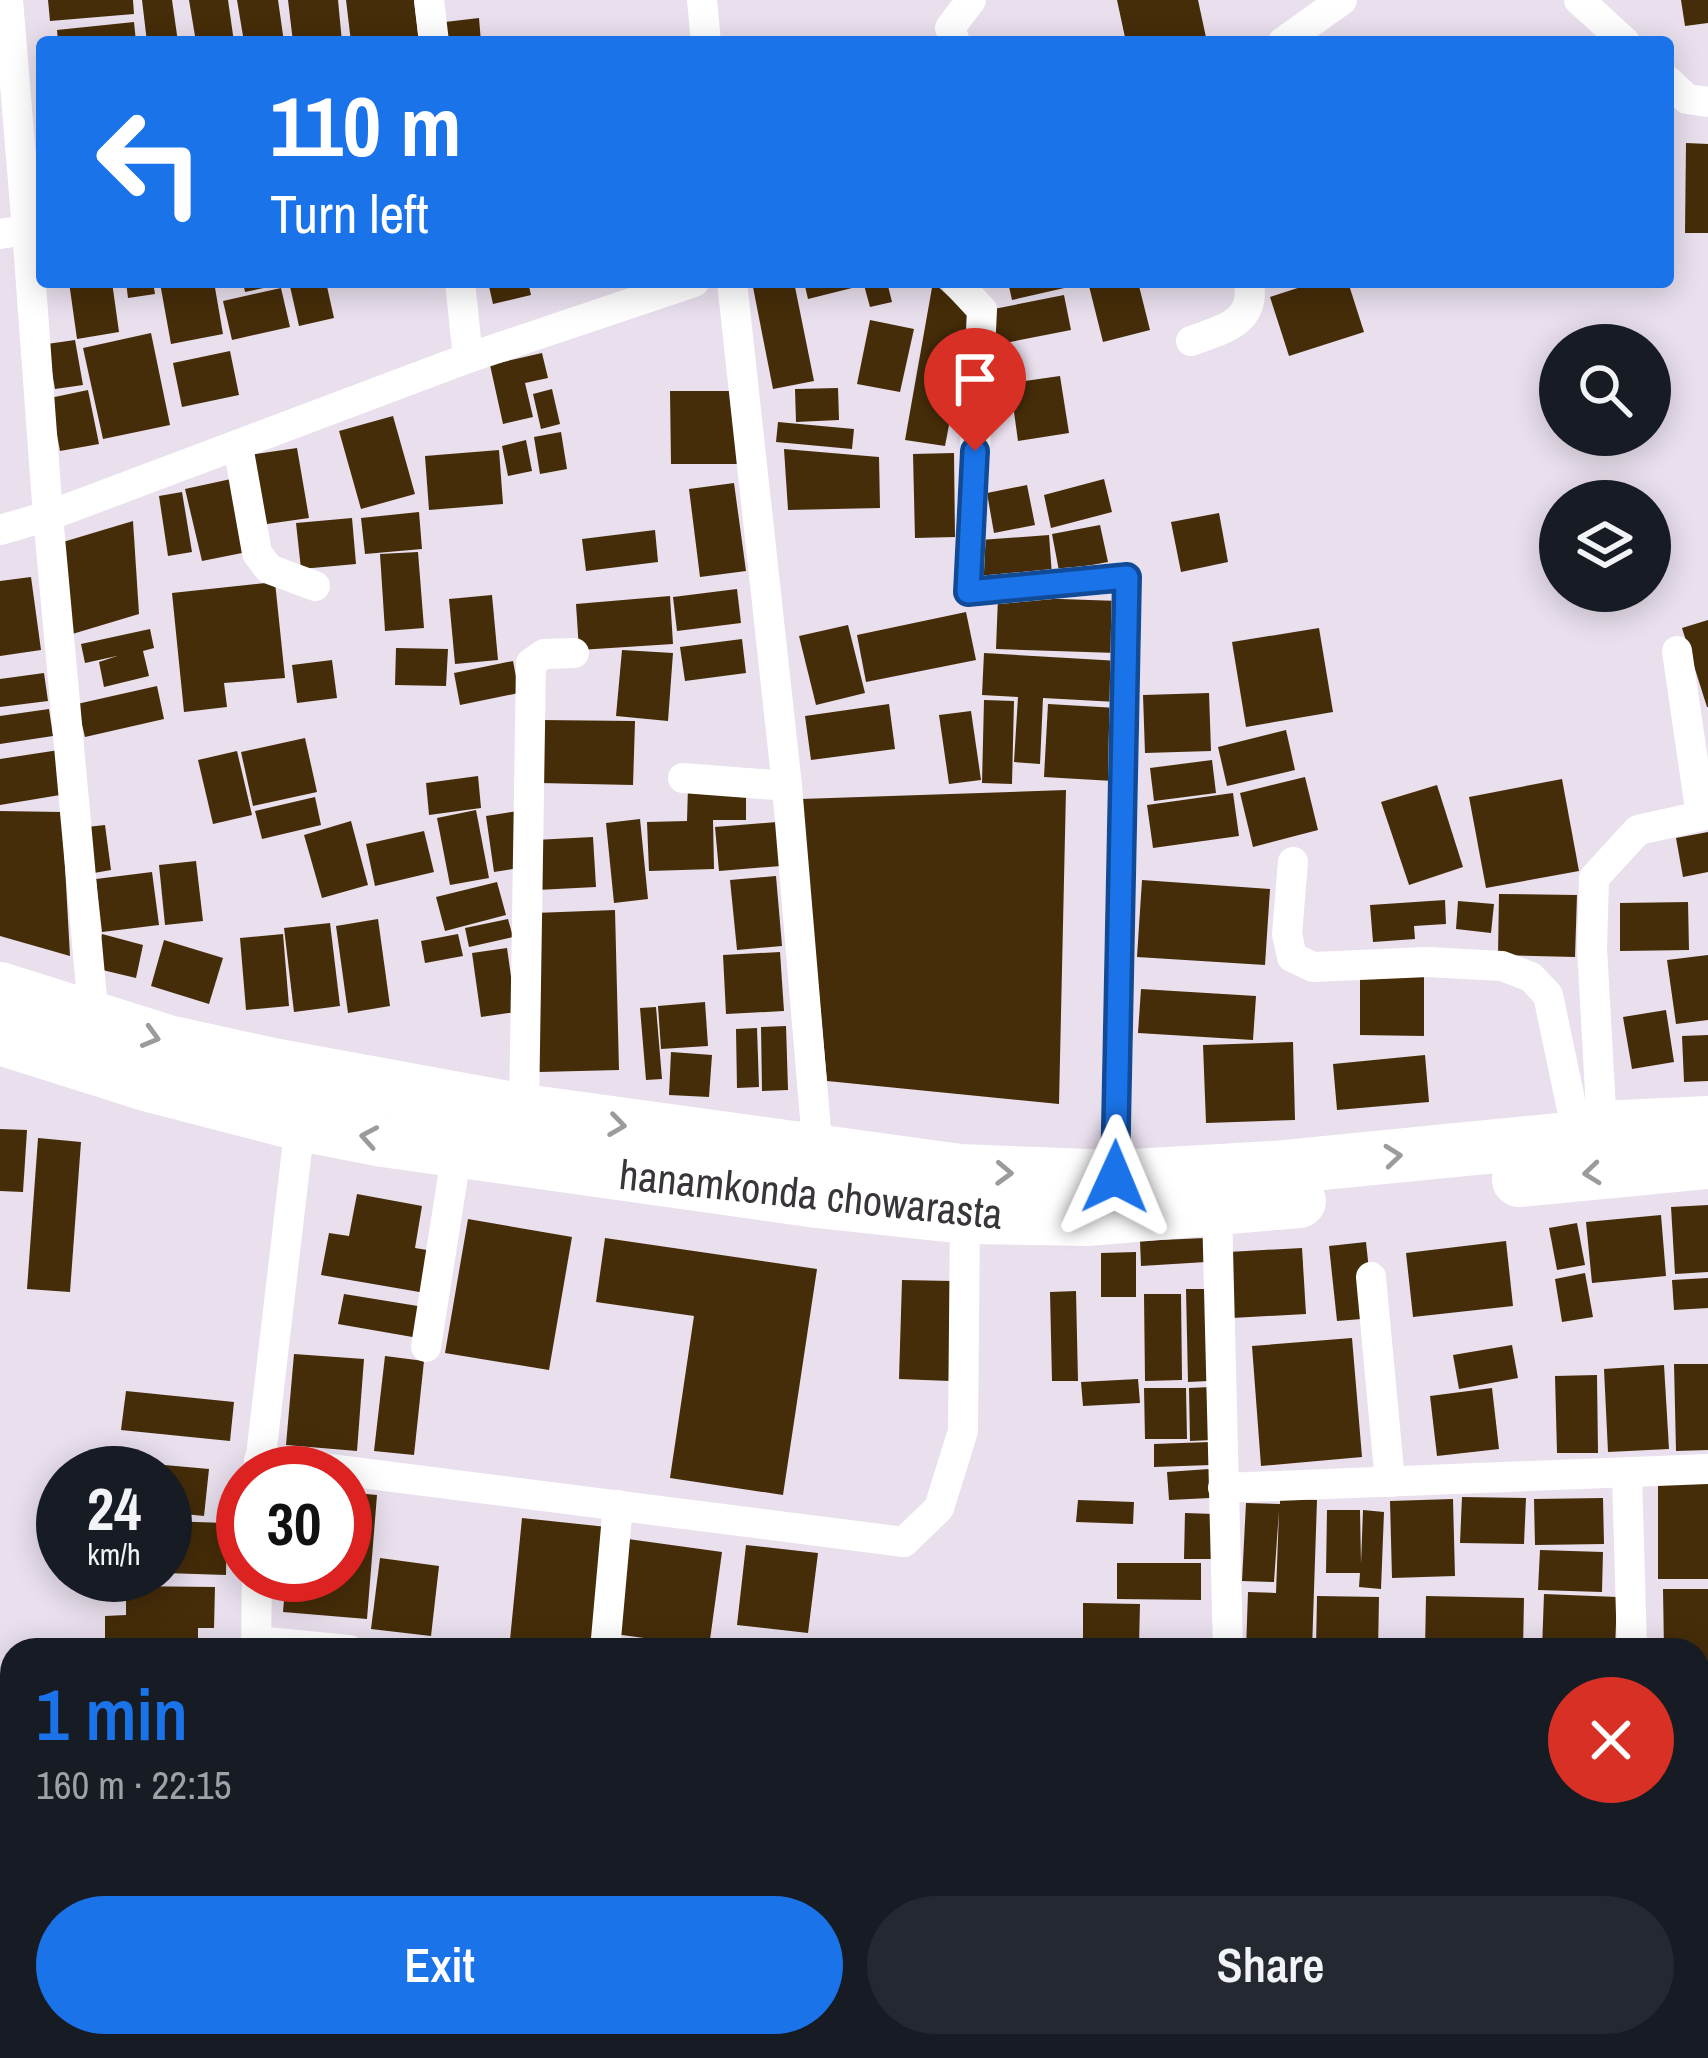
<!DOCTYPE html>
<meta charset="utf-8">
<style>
:root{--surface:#171b24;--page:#242831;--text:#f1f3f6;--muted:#9ea1a6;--accent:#1a73e8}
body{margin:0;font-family:"Archivo Narrow",sans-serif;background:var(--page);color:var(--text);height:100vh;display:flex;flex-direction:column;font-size:45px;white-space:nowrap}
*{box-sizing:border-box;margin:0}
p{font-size:39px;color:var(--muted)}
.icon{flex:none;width:66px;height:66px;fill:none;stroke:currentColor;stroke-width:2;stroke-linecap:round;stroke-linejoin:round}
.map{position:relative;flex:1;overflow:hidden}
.panel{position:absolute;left:0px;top:1638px;width:1710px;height:420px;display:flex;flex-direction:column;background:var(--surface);border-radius:36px 36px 0 0;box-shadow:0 6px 30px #0003}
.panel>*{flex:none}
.guide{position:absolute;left:36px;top:36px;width:1638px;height:252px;border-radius:12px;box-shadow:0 6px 30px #0003;background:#1a73e8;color:#fff;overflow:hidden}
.controls{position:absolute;left:1539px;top:324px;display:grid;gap:24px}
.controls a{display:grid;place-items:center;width:132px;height:132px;border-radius:50%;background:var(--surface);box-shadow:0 6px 30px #0003;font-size:60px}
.speed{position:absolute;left:36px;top:1446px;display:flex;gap:24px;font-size:60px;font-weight:700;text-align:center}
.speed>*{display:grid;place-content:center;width:156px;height:156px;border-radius:50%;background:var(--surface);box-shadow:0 6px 30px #0003;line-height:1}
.speed small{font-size:30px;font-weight:400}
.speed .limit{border:18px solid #d22;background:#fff;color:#111}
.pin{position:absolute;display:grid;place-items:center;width:102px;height:102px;color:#fff;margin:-123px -51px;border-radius:50% 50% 50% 0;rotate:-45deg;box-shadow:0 0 12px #0007}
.pin .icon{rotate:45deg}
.me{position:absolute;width:132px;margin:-66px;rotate:1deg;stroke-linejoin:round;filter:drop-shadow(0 0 9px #0008)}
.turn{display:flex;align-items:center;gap:42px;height:252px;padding:0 36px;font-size:54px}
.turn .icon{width:156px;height:156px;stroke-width:2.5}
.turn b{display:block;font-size:84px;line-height:102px}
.round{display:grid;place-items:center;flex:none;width:126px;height:126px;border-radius:63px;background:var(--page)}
.headline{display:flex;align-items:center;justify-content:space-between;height:204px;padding:0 36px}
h1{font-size:72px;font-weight:600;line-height:90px;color:var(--accent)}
.button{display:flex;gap:24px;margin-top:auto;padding:24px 36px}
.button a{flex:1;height:138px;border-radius:72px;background:var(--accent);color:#fff;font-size:48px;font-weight:600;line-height:138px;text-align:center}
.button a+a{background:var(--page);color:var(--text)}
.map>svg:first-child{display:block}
.building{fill:#462d09}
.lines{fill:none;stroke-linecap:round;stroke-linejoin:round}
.street{stroke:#fff;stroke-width:30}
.highway{stroke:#fff;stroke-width:54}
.oneway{stroke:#9c9a9c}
.route-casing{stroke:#114b97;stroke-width:30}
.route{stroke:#1a73e8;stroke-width:21}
.labels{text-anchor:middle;stroke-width:12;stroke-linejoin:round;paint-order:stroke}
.street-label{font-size:42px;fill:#39353a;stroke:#fff}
</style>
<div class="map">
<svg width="1708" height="2058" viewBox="0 0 1708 2058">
<rect width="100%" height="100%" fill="#e9dfed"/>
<g class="building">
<polygon points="48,0 133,0 134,14 50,21"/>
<polygon points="142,0 172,0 178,42 147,42"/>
<polygon points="189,0 228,0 234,42 196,42"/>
<polygon points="237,0 278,0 284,42 244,42"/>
<polygon points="288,0 338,0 342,42 293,42"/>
<polygon points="346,0 414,0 419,42 351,42"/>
<polygon points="1117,0 1198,0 1207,42 1126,42"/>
<polygon points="1681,0 1708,0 1708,23 1685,26"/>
<polygon points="479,18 481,42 447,42 445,22"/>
<polygon points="134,22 136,42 58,42 57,30"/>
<polygon points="1686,143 1708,144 1708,233 1685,233"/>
<polygon points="69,282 112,282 119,332 77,339"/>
<polygon points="126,282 153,282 155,294 128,298"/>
<polygon points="214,282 223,334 171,344 160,283"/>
<polygon points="243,282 283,282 283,284 245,292"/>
<polygon points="289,282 326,282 334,318 299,326"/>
<polygon points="488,282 528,282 531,295 493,304"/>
<polygon points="752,282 794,282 814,381 773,389"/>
<polygon points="804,282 887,282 892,302 870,307 864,285 808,299"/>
<polygon points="933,282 970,316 945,446 905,440"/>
<polygon points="1008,282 1082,282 1082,284 1012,300"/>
<polygon points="1088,282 1138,282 1150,330 1103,342"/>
<polygon points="1316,282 1348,282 1364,332 1289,356 1270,297"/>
<polygon points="281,288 290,327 232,340 223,301"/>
<polygon points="1064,295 1071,330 995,345 989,310"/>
<polygon points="870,320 914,329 900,392 857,384"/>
<polygon points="151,333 170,425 103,439 83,348"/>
<polygon points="75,340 83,385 55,389 47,344"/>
<polygon points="230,351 239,395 182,407 173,363"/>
<polygon points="542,353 548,378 525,383 533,417 503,424 490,365"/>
<polygon points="1060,376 1069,433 1018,441 1010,383"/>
<polygon points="838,388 839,420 796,422 795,389"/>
<polygon points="552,389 560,424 541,429 533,394"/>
<polygon points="88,390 99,444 60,451 50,398"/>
<polygon points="670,391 736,391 737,464 671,464"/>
<polygon points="393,416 415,494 361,509 339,431"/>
<polygon points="778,422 854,429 852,449 776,442"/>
<polygon points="561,432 567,469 540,474 534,437"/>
<polygon points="526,440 532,471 508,476 502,446"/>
<polygon points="297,448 309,518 260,525 249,455"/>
<polygon points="784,449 879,457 880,508 788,510"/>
<polygon points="499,450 503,504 429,510 425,456"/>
<polygon points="954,453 955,537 915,538 913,454"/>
<polygon points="231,479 247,552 202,561 185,489"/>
<polygon points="1104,479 1112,512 1051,528 1044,495"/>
<polygon points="734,483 746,571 700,577 689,489"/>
<polygon points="1027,485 1035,525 994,533 987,493"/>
<polygon points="182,492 192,552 168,556 159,496"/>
<polygon points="419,512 422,549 365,554 361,518"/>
<polygon points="1219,513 1228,562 1181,572 1171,522"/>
<polygon points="352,518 356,564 301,569 296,523"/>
<polygon points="133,521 139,614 69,635 63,542"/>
<polygon points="1100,525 1108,562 1059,571 1052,534"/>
<polygon points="655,530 658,562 586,571 582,539"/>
<polygon points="1049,535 1052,575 983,581 980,540"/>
<polygon points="418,552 424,628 385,631 380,554"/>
<polygon points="31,577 41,650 0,656 0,581"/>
<polygon points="275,582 285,678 224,683 227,707 184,712 172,593"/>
<polygon points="737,589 741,623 677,631 673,597"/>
<polygon points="492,595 498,660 455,664 449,599"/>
<polygon points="670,596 673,644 579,650 576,604"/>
<polygon points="998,597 1119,601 1117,653 996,649"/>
<polygon points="966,612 976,660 866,682 857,635"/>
<polygon points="1708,620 1708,707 1707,707 1682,628"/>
<polygon points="848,625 865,693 816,705 799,636"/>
<polygon points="1319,628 1333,712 1246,727 1232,642"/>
<polygon points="150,629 154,648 143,651 149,676 104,687 99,662 117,656 85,663 81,644"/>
<polygon points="742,639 746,673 685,681 680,647"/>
<polygon points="396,648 448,649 446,686 395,685"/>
<polygon points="622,650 673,653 668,721 616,716"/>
<polygon points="984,653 1119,661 1117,702 1043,698 1040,764 1014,762 1018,697 982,695"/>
<polygon points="332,660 337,698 297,703 292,665"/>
<polygon points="513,661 519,693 460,705 454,673"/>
<polygon points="44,673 48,701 0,707 0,679"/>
<polygon points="157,686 164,719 85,737 77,704"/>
<polygon points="1209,693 1211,751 1145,753 1143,695"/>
<polygon points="984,700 1014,701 1012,784 982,783"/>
<polygon points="889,704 895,749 811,760 805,716"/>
<polygon points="1048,704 1117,708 1113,781 1044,777"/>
<polygon points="49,709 53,736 0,744 0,716"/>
<polygon points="971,711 981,780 949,784 939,715"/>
<polygon points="540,720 635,721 633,785 539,783"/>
<polygon points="1286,730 1295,770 1227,786 1218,747"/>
<polygon points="305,738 317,792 253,806 241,752"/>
<polygon points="59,750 66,794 0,805 0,759"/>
<polygon points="237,751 252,815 213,824 198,760"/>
<polygon points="1212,760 1216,793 1154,801 1150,768"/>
<polygon points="478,776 481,808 429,815 426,783"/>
<polygon points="1305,777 1318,830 1253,847 1240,793"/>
<polygon points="1562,779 1579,871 1486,888 1469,797"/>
<polygon points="1437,785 1463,867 1409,885 1381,802"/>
<polygon points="688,787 746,787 746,820 713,820 714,869 649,871 647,822 687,821"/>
<polygon points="1066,790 1059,1104 827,1081 801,799"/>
<polygon points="1233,793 1239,836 1153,848 1147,805"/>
<polygon points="315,797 321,825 262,839 255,811"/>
<polygon points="476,810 489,878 450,885 437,818"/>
<polygon points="0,811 62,812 70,956 0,936"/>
<polygon points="518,811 526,867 494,872 486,816"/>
<polygon points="640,819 648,899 614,903 606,823"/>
<polygon points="351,821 368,885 322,898 304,835"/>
<polygon points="777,822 781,866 719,871 715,827"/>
<polygon points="105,825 111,870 94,873 87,827"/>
<polygon points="424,831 434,872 375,886 366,844"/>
<polygon points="1708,832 1708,872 1683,877 1676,838"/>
<polygon points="593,837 596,887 537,890 535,840"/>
<polygon points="196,861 203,921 165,925 159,865"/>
<polygon points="152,872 159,925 102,932 96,879"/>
<polygon points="776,876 782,946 737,950 730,880"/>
<polygon points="1142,880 1270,889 1265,965 1137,957"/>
<polygon points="497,882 506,915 445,931 436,897"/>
<polygon points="1499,894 1577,895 1575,957 1498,955"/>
<polygon points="1445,900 1446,924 1414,926 1415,939 1373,942 1370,905"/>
<polygon points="1458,901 1494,904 1491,933 1456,929"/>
<polygon points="1688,902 1689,950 1620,951 1620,903"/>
<polygon points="615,910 619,1070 539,1072 534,913"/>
<polygon points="378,919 390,1006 348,1013 336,926"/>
<polygon points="508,919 513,937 469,947 465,928"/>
<polygon points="330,923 340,1006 294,1012 284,928"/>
<polygon points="102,934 143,945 136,978 94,968"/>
<polygon points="283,934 289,1006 246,1010 240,938"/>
<polygon points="458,934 463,956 425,963 421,941"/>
<polygon points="164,940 223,958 209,1004 151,986"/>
<polygon points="507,948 516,1012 481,1017 472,953"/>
<polygon points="780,952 784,1011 726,1014 723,955"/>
<polygon points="1708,955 1708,1020 1676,1024 1667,960"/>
<polygon points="1360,972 1424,972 1424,1036 1360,1035"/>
<polygon points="1141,989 1256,996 1253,1040 1138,1033"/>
<polygon points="705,1002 708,1046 661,1049 658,1006"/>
<polygon points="656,1007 662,1079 646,1080 640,1008"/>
<polygon points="1666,1010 1674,1062 1632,1069 1623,1017"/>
<polygon points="786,1026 788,1090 762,1091 761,1027"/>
<polygon points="757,1028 759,1087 737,1088 736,1029"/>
<polygon points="1708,1035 1708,1081 1684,1082 1682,1036"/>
<polygon points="1293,1042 1295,1120 1206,1123 1203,1045"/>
<polygon points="671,1052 712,1055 709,1097 669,1095"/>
<polygon points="1425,1055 1429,1102 1337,1110 1333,1064"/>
<polygon points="0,1129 27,1130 23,1192 0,1191"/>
<polygon points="38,1138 81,1142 70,1292 27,1289"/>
<polygon points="357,1194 422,1206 415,1248 439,1252 431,1294 321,1275 329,1233 349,1236"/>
<polygon points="1708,1205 1708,1272 1675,1274 1671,1207"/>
<polygon points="1661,1215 1666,1276 1592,1283 1586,1222"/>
<polygon points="468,1219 572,1237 549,1370 445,1353"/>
<polygon points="1577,1223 1585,1265 1557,1270 1549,1228"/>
<polygon points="605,1238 817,1269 783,1495 670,1478 694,1316 596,1302"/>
<polygon points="1205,1238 1206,1262 1141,1266 1140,1241"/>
<polygon points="1506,1241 1513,1306 1413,1317 1406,1253"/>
<polygon points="1366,1242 1374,1318 1337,1321 1329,1246"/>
<polygon points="1302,1248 1306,1314 1232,1318 1228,1252"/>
<polygon points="1136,1252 1136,1297 1101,1297 1101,1253"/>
<polygon points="1585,1273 1593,1317 1562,1322 1555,1279"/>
<polygon points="1708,1278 1708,1308 1674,1310 1672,1280"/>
<polygon points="902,1280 952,1281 950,1381 899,1379"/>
<polygon points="1186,1289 1207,1289 1208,1381 1188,1382"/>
<polygon points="1076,1291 1078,1381 1052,1381 1050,1292"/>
<polygon points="344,1294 430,1308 424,1339 338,1324"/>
<polygon points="1144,1294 1181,1294 1182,1380 1145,1381"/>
<polygon points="1352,1338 1362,1457 1261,1466 1252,1346"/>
<polygon points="1512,1345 1518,1378 1459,1389 1453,1355"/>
<polygon points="294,1354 364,1359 357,1451 286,1445"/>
<polygon points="385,1356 424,1361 414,1455 374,1451"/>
<polygon points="1674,1364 1708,1364 1708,1450 1676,1451"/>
<polygon points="1664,1365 1669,1449 1608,1452 1604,1369"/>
<polygon points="1597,1375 1598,1453 1557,1453 1555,1376"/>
<polygon points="1138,1379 1140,1403 1083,1406 1081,1382"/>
<polygon points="1211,1387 1212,1440 1190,1441 1189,1388"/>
<polygon points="1144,1388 1186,1388 1187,1439 1145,1439"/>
<polygon points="1492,1388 1499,1449 1437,1456 1430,1396"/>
<polygon points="126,1391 234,1402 230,1441 121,1430"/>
<polygon points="1210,1442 1211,1465 1154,1467 1154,1444"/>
<polygon points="109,1460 209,1469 204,1516 165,1512 165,1473 108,1473"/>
<polygon points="1209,1469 1210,1498 1169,1500 1167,1472"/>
<rect x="1658" y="1482" width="50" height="97"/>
<polygon points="345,1492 377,1495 367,1619 283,1612 286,1575 345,1575"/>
<polygon points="1462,1497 1526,1498 1524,1544 1460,1543"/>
<polygon points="1280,1498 1317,1500 1312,1650 1246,1650 1248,1592 1276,1593 1279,1510 1274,1582 1242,1581 1246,1503 1280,1504"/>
<polygon points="1603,1498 1604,1544 1535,1545 1534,1499"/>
<polygon points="1453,1499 1455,1576 1392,1578 1390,1501"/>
<polygon points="1078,1500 1134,1502 1133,1524 1076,1522"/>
<polygon points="1327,1510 1360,1510 1361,1564 1363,1510 1384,1512 1381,1589 1359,1587 1360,1573 1326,1573"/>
<polygon points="1185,1513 1214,1514 1214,1559 1184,1559"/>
<polygon points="522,1518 607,1527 595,1650 509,1650"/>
<polygon points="165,1521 227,1523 226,1575 165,1573"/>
<polygon points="628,1539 722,1552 709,1647 615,1634"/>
<polygon points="746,1545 818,1553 808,1633 737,1625"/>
<polygon points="1540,1550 1603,1552 1602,1592 1538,1590"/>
<polygon points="380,1558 439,1566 431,1636 371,1629"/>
<polygon points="1117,1563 1201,1563 1201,1600 1117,1599"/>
<polygon points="126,1586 215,1587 214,1628 198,1628 198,1641 105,1641 105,1616 126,1615"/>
<polygon points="1663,1589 1708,1589 1708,1709 1698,1709 1698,1650 1664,1650"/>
<polygon points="1544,1594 1617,1597 1615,1650 1542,1650"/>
<polygon points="1317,1596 1379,1597 1378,1650 1316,1650"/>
<polygon points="1426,1596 1524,1598 1523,1650 1425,1650"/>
<polygon points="1083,1603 1140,1604 1139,1645 1083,1644"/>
<polygon points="619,1638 692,1647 691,1650 617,1650"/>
<polygon points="109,1644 220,1645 220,1650 108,1650"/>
<polygon points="0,1694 12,1696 12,1759 0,1757"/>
<polygon points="1708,1744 1708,1811 1704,1812 1698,1780 1698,1745"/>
<polygon points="1708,1871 1708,1923 1703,1924 1698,1873"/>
<polygon points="0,1889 11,1892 2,1932 0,1932"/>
<polygon points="1708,1936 1708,2003 1698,2005 1698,1939"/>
<rect x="264" y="2046" width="79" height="12"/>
<polygon points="692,2046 728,2046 730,2058 693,2058"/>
<polygon points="793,2046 840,2046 841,2058 794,2058"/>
<polygon points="1077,2046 1113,2046 1115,2058 1079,2058"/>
<polygon points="1126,2046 1223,2046 1223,2048 1166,2058 1128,2058"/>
<polygon points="1585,2046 1587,2058 1553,2058 1552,2051"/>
<polygon points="1603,2046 1646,2046 1648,2058 1604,2058"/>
</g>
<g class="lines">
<g class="street">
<polyline points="429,0 434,42"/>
<polyline points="702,0 706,42"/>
<polyline points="1579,0 1625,42"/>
<polyline points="955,42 950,28 971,0"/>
<polyline points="1283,42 1342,0"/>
<polyline points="1668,81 1687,99 1708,102"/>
<polyline points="27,230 48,516 94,1020"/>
<polyline points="0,234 27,230 8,0"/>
<polyline points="460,282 468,358"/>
<polyline points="732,282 787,786 818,1154"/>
<polyline points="956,282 982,310 968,592 1127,577 1115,1177"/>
<path d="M 1191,341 C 1223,329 1256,323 1249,282"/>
<polyline points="238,446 257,553 269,569 315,586"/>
<polyline points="0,530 48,516 468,358 694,282"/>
<polyline points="683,778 787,786"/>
<polyline points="1293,862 1287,934 1292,957 1313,967 1428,962 1502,966 1531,977 1548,995 1578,1138"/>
<polyline points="524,1111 531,663 544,654 574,653"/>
<polyline points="1602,1128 1592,948 1594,878 1638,830 1701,816 1677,651"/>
<polyline points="1217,1209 1228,1650"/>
<polyline points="1371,1277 1390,1482"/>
<polyline points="426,1347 457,1151"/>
<polyline points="259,1460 904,1542 939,1508 963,1431 965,1217"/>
<polyline points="259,1473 300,1124"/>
<polyline points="1627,1474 1632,1650"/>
<polyline points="1223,1488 1708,1469"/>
<polyline points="256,1641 349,1650"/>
<polyline points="256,1650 257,1575"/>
<polyline points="605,1650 618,1505"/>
<polyline points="1698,1728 1708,1729"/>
<polyline points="1698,1936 1708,1935"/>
<polyline points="0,2007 12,1977"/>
<polyline points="450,2046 451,2058"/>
<polyline points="552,2046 552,2058"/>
<polyline points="675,2046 676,2058"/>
<polyline points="857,2046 858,2058"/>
<polyline points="1243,2046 1244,2058"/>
<polyline points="250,2058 250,2046"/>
<polyline points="1278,2058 1359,2046"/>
</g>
<g class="highway">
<polyline points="0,989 168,1042 273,1065 524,1111 960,1171 1115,1177 1273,1168 1578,1138 1602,1128 1708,1123"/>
<polyline points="0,1038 146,1084 300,1124 383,1140 817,1201 965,1217 1087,1219 1299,1201"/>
<polyline points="1519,1180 1708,1162"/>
</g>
</g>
<defs><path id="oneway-chevron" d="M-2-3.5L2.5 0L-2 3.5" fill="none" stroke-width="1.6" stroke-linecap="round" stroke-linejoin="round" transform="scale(3)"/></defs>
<g class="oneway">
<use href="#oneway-chevron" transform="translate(151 1037) rotate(16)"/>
<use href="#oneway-chevron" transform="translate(617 1125) rotate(8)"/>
<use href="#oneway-chevron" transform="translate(369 1137) rotate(-170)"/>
<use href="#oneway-chevron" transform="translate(1393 1156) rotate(-6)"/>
<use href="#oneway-chevron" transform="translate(1004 1173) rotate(2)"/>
<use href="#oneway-chevron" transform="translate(1592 1173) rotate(174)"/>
</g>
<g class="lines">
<g class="route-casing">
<polyline id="route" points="975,451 968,592 1127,577 1115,1177"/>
</g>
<use href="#route" class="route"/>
</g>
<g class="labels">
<g class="street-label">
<text transform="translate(811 1194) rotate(6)" y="15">hanamkonda chowarasta</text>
</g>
</g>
</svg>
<div class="controls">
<a><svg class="icon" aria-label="search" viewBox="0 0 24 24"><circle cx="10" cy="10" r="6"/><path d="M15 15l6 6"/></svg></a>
<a><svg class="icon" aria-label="layers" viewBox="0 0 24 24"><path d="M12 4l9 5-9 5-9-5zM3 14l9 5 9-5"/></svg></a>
</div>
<div class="speed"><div>24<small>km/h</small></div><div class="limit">30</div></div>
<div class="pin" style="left:975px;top:451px;background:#d93025"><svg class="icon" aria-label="arrive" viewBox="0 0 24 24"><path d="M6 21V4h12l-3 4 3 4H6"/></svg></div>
<svg class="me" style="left:1115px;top:1177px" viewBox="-20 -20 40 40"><path d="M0-17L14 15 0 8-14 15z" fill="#1a73e8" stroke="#fff" stroke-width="4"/></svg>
<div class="guide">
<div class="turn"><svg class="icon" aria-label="left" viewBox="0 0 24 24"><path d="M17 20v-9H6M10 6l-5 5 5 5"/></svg><div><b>110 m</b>Turn left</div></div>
</div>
<section class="panel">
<div class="headline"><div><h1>1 min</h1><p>160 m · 22:15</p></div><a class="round" style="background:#d93025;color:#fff"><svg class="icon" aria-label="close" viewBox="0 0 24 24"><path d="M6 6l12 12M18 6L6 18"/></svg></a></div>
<div class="button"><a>Exit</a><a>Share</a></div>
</section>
</div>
